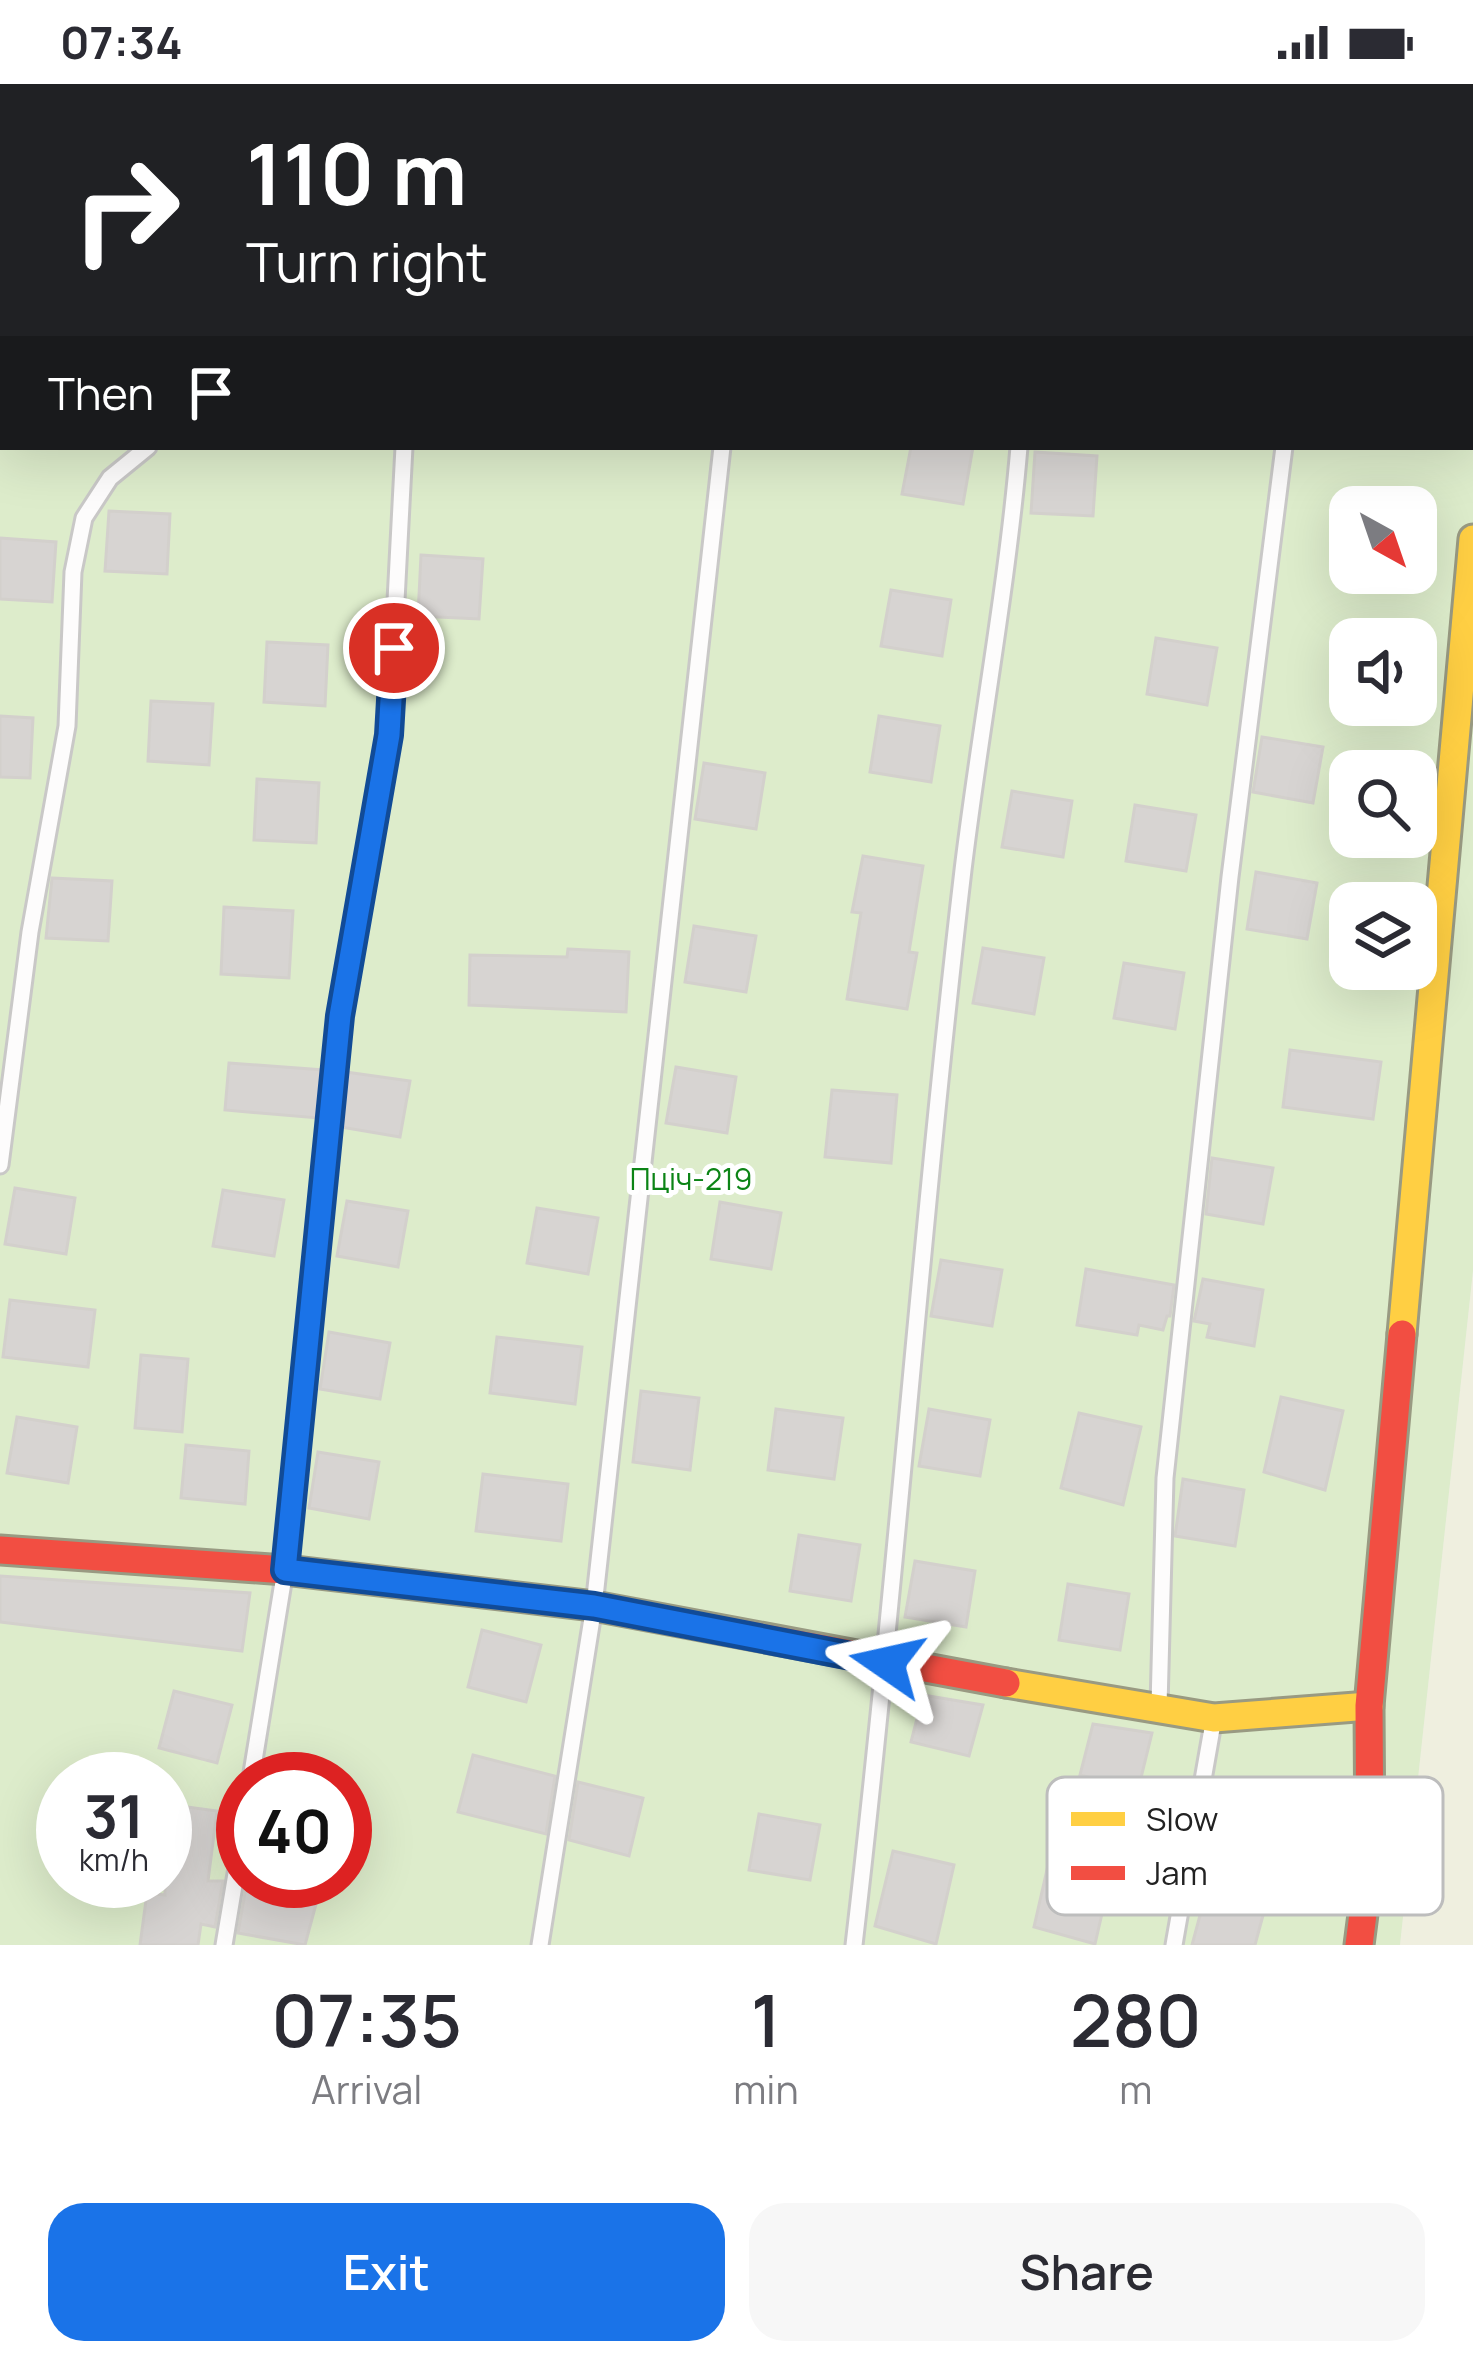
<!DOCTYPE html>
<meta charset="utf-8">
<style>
:root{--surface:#fff;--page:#f7f7f7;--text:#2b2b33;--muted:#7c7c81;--accent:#1a73e8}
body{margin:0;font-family:Manrope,sans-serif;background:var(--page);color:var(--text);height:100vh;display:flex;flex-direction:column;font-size:45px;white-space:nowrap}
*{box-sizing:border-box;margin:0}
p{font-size:39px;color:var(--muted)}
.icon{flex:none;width:66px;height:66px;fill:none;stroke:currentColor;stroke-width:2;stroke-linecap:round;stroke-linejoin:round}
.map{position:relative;height:1861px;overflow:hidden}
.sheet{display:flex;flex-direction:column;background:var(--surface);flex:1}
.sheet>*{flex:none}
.guide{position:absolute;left:0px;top:0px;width:1473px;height:366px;box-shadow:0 12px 48px #0002;background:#202124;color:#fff;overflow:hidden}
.needle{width:78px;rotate:140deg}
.fabs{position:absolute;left:1329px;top:402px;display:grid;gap:24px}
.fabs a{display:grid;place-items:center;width:108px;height:108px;border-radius:24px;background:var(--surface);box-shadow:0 12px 48px #0002;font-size:60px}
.speed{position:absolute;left:36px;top:1668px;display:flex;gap:24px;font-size:60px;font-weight:700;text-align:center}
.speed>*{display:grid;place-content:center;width:156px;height:156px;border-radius:50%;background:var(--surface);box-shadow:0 12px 48px #0002;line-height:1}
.speed small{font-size:30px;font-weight:400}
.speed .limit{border:18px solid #d22;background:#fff;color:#111}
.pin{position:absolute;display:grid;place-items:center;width:102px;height:102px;color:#fff;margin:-51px;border:6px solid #fff;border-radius:50%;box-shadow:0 3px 12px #0007}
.me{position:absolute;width:132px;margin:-66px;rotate:281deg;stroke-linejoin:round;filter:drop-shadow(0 0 9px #0008)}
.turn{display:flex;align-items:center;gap:42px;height:252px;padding:0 48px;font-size:54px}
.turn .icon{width:156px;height:156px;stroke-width:2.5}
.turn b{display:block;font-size:84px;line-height:102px}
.then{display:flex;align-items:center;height:114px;padding:0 48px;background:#0003;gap:24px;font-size:45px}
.eta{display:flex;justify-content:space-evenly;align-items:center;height:204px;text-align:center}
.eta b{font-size:72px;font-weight:600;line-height:84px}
.cta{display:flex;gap:24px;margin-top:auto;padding:24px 48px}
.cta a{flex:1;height:138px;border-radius:36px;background:var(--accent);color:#fff;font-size:48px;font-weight:600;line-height:138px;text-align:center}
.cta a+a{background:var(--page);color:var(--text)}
.status{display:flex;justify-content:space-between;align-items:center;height:84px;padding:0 60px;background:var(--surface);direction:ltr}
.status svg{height:33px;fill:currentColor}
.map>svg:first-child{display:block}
.farmland{fill:#efefdf}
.grass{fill:#ddeccb;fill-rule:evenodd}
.building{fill:#d7d4d2;stroke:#d3d0cc;stroke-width:3}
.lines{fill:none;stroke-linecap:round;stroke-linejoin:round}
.lane-casing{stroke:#c9c8c7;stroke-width:21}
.slow-casing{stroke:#999a82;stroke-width:33}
.jam-casing{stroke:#999a82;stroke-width:33}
.lane{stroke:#fdfcfc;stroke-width:15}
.slow{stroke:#ffcf43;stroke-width:27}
.jam{stroke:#f24e42;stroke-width:27}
.route-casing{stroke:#114b97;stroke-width:30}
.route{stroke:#1a73e8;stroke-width:21}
.labels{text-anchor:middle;stroke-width:10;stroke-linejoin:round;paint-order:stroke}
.park-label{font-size:30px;fill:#0c8416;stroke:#fff}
.key{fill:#fff;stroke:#bdbdbd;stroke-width:3}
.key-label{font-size:33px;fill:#222}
</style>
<div class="status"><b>07:34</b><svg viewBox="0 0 49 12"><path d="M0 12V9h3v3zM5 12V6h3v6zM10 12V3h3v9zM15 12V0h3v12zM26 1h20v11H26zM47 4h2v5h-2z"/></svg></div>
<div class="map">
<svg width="1473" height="1861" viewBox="0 0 1473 1861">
<rect width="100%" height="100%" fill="#f0eeeb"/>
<polygon class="farmland" points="1473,1187 1473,1861 1400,1861"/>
<path class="grass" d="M 0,0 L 1473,0 L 1473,1187 L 1400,1861 L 0,1861 ZM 3,3 L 1470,3 L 1470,363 L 3,363 ZM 1350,423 L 1416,423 L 1416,489 L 1350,489 ZM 1350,555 L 1416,555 L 1416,621 L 1350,621 ZM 1350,687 L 1416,687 L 1416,753 L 1350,753 ZM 1350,819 L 1416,819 L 1416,885 L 1350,885 ZM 63,1695 L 165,1695 L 165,1797 L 63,1797 ZM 243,1695 L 345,1695 L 345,1797 L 243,1797 Z"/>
<g class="building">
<polygon points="911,363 973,363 963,420 902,410"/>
<polygon points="1035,368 1097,372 1093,432 1031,429"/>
<polygon points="109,427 170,430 167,490 105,487"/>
<polygon points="0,454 56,458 52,518 0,515"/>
<polygon points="421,471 483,475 479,535 418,532"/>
<polygon points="891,506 951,516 942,572 881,562"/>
<polygon points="1156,554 1217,564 1207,621 1147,610"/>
<polygon points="267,558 328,561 325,622 264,618"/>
<polygon points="151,617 213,620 209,681 148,677"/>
<polygon points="0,632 33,634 30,694 0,693"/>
<polygon points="879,632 940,642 931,698 870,688"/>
<polygon points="1262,653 1323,663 1313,719 1253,708"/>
<polygon points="704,679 765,689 756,745 695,735"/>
<polygon points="257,695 319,699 316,759 254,756"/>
<polygon points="1012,707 1072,717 1063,773 1002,763"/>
<polygon points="1135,721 1196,731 1186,787 1126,777"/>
<polygon points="863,772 923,782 909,868 917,869 907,925 847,915 861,829 852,828"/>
<polygon points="1256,788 1317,799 1307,855 1247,845"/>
<polygon points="52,794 112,797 108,857 46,854"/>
<polygon points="224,823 293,827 289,894 221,890"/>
<polygon points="694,842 756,852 746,908 685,898"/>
<polygon points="983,864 1044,874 1034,930 973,919"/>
<polygon points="568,865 629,868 626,928 469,921 470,871 567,873"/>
<polygon points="1124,879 1184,889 1175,945 1114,934"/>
<polygon points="1290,966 1381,978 1373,1035 1283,1023"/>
<polygon points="229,979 323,986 318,1034 225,1026"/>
<polygon points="676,983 736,993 727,1049 666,1039"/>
<polygon points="346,988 410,997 400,1053 341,1043"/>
<polygon points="832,1006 897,1011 891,1079 825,1073"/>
<polygon points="1212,1074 1273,1084 1263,1140 1206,1130"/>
<polygon points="15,1104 75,1114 66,1170 5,1160"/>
<polygon points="223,1106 284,1116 274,1172 213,1162"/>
<polygon points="347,1117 408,1127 398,1183 337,1172"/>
<polygon points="720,1118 781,1129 771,1185 711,1175"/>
<polygon points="537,1124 598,1134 588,1190 527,1179"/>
<polygon points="941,1176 1002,1186 992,1242 931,1232"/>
<polygon points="1086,1185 1174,1201 1170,1232 1167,1232 1163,1246 1139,1241 1137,1251 1077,1241"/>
<polygon points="1203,1195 1263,1206 1254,1262 1207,1253 1210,1240 1194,1237"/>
<polygon points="10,1216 95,1226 88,1283 3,1273"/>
<polygon points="329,1248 390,1259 380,1315 320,1305"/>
<polygon points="497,1253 582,1263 575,1320 490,1309"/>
<polygon points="141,1271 188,1275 182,1348 135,1344"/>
<polygon points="641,1307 699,1314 690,1386 633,1378"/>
<polygon points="1281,1313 1343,1327 1325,1406 1264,1388"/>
<polygon points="776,1325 843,1334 834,1395 768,1386"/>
<polygon points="929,1325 990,1336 980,1392 919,1382"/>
<polygon points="1079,1329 1141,1343 1123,1421 1061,1404"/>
<polygon points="17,1333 77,1343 68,1399 7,1389"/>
<polygon points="186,1361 249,1367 245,1420 181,1414"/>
<polygon points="318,1368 379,1378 369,1435 309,1424"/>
<polygon points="483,1390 568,1400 561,1457 476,1447"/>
<polygon points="1183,1395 1244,1406 1235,1462 1175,1452"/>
<polygon points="799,1451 860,1461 851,1517 790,1507"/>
<polygon points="915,1477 975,1487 966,1543 905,1533"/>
<polygon points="0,1492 250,1509 242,1567 0,1538"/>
<polygon points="1068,1500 1129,1510 1120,1566 1059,1556"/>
<polygon points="482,1546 541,1561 526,1618 468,1603"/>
<polygon points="174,1607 232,1621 217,1679 159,1664"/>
<polygon points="923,1611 983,1621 969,1672 911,1658"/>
<polygon points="1093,1640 1152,1649 1138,1706 1080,1691"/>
<polygon points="473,1671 555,1692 546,1750 458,1728"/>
<polygon points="578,1698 643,1714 629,1772 569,1756"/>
<polygon points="165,1720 217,1727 208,1797 223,1797 215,1843 201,1840 198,1861 140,1861 147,1809 165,1811"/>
<polygon points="759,1730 820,1741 810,1796 749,1786"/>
<polygon points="893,1767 954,1781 936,1860 875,1842"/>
<polygon points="1051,1768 1113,1782 1095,1860 1034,1843"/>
<polygon points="247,1797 273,1797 319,1809 305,1861 238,1849"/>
<polygon points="1206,1809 1265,1824 1255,1861 1192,1861"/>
</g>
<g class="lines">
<g class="lane-casing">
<g id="lane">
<polyline points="127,0 128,3"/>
<polyline points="433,3 433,0"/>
<polyline points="752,3 753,0"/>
<polyline points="1046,3 1046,0"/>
<polyline points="1308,3 1308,0"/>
<polyline points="0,1081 30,848 67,642 73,488 84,434 110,394 148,363"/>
<polyline points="1159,1622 1165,1394 1230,793 1284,363"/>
<polyline points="251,1695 285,1486 340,932 389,651 404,363"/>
<polyline points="224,1861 243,1748"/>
<polyline points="540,1861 594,1522 722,363"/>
<path d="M 854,1861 C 896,1503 921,1144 963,786 C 980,645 1007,505 1019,363"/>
<polyline points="1174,1861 1213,1639"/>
</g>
</g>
<g class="slow-casing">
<g id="slow">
<polyline points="1402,1250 1473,455"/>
<polyline points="1006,1599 1214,1634 1369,1622"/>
</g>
</g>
<g class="jam-casing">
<g id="jam">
<polyline points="0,1466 285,1486 594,1522 1006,1599"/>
<polyline points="1359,1861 1370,1776 1369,1622 1402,1250"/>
</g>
</g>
<use href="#lane" class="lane"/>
<use href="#slow" class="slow"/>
<use href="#jam" class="jam"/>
</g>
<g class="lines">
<g class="route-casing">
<polyline id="route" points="394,564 389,651 340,932 285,1486 594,1522 887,1579"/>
</g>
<use href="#route" class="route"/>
</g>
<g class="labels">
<g class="park-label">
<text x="691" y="1106">Пціч-219</text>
</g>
</g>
<rect x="1047" y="1693" width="396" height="138" rx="18" class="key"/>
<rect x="1071" y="1728" width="54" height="14" fill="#ffcf43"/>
<rect x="1071" y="1782" width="54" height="14" fill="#f24e42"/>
<g class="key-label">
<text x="1146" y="1747">Slow</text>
<text x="1146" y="1801">Jam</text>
</g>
</svg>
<div class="fabs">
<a><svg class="needle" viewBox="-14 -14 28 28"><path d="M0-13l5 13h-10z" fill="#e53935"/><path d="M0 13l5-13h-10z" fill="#7c7c81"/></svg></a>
<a><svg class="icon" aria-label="sound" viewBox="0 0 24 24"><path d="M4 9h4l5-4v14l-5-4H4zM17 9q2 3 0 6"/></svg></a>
<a><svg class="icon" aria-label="search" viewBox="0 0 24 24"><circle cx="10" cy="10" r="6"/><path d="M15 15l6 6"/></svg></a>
<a><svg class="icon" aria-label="layers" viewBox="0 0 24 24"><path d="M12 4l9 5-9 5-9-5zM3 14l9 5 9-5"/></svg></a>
</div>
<div class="speed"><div>31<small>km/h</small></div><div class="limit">40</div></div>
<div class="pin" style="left:394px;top:564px;background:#d93025"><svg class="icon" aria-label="arrive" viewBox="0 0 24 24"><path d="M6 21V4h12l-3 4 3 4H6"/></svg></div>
<svg class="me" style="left:887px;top:1579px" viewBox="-20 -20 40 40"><path d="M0-17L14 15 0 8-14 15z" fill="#1a73e8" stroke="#fff" stroke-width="4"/></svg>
<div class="guide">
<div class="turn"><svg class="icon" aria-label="right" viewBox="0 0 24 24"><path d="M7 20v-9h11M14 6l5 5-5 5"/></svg><div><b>110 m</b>Turn right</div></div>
<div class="then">Then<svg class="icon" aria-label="arrive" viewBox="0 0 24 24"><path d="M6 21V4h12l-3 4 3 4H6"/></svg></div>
</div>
</div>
<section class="sheet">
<div class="eta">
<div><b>07:35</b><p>Arrival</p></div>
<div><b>1</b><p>min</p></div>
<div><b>280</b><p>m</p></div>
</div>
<div class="cta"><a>Exit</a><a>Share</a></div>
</section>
